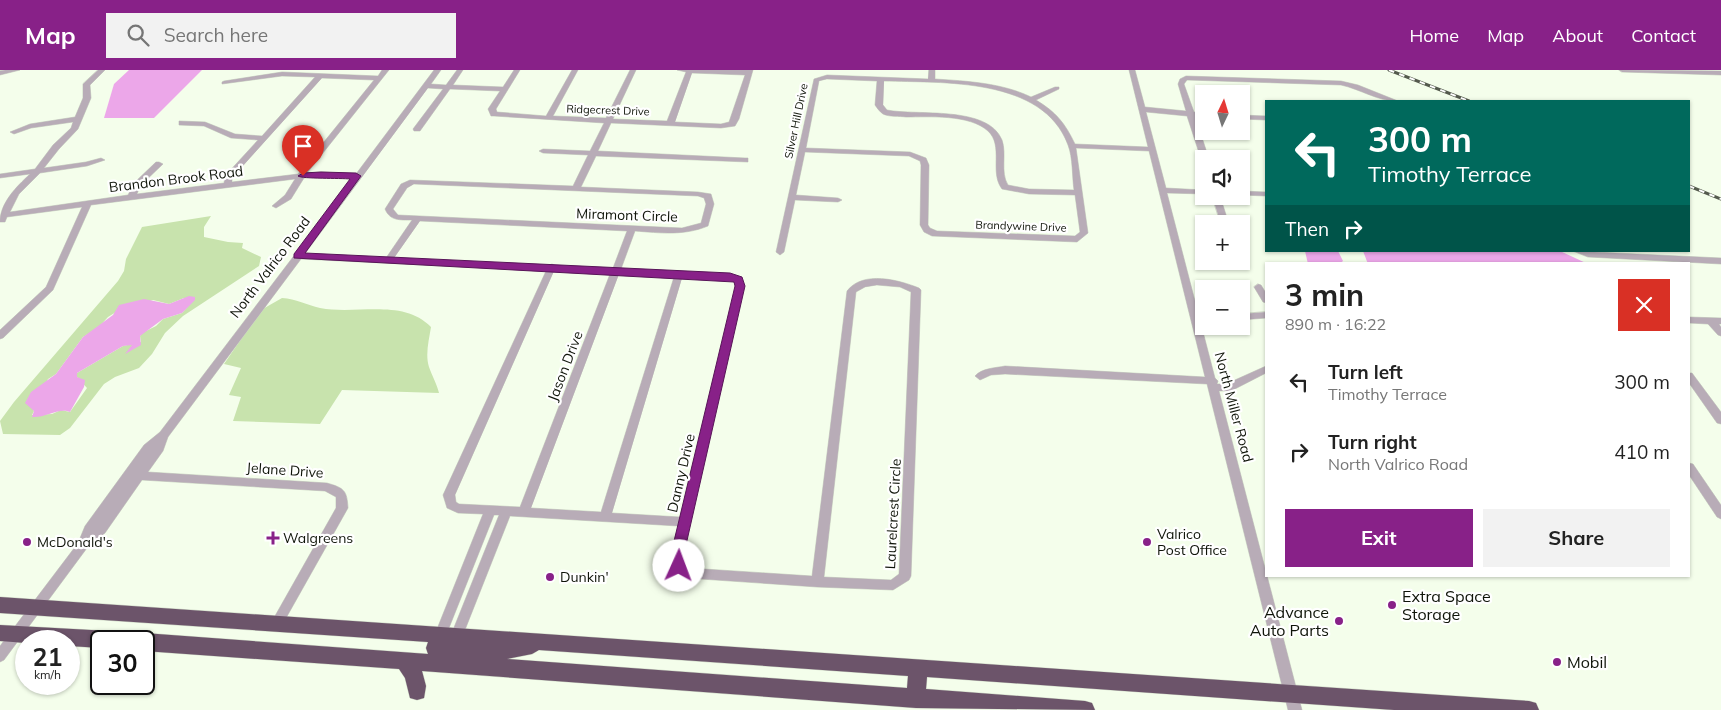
<!DOCTYPE html>
<meta charset="utf-8">
<style>
:root{--surface:#fff;--page:#f2f2f2;--text:#222;--muted:#767676;--accent:#882188}
body{margin:0;font-family:Mulish,sans-serif;background:var(--page);color:var(--text);height:100vh;display:flex;flex-direction:column;font-size:19px;white-space:nowrap}
*{box-sizing:border-box;margin:0}
p{font-size:16px;color:var(--muted)}
.icon{flex:none;width:28px;height:28px;fill:none;stroke:currentColor;stroke-width:2;stroke-linecap:round;stroke-linejoin:round}
.map{position:relative;flex:1;overflow:hidden}
.sheet{position:absolute;left:1265px;top:192px;width:425px;height:315px;display:flex;flex-direction:column;background:var(--surface);border-radius:0px;box-shadow:0 1px 4px #0004}
.sheet>*{flex:none}
.banner{position:absolute;left:1265px;top:30px;width:425px;height:152px;border-radius:0px;box-shadow:0 1px 4px #0004;background:#00695c;color:#fff;overflow:hidden}
.needle{width:32px;rotate:4deg}
.tools{position:absolute;left:1195px;top:15px;display:grid;gap:10px}
.tools a{display:grid;place-items:center;width:55px;height:55px;border-radius:0px;background:var(--surface);box-shadow:0 1px 4px #0004;font-size:25px}
.speed{position:absolute;left:15px;top:560px;display:flex;gap:10px;font-size:25px;font-weight:700;text-align:center}
.speed>*{display:grid;place-content:center;width:65px;height:65px;border-radius:50%;background:var(--surface);box-shadow:0 1px 4px #0004;line-height:1}
.speed small{font-size:12px;font-weight:400}
.speed .limit{border:2px solid #111;border-radius:8px;background:#fff;color:#111}
.pin{position:absolute;display:grid;place-items:center;width:42px;height:42px;color:#fff;margin:-51px -21px;border-radius:50% 50% 50% 0;rotate:-45deg;box-shadow:0 0 5px #0007}
.pin .icon{rotate:45deg}
.me{position:absolute;width:55px;margin:-28px;rotate:2deg;stroke-linejoin:round;filter:drop-shadow(0 0 4px #0008)}
.turn{display:flex;align-items:center;gap:18px;height:105px;padding:0 20px;font-size:22px}
.turn .icon{width:65px;height:65px;stroke-width:2.5}
.turn b{display:block;font-size:35px;line-height:42px}
.then{display:flex;align-items:center;height:48px;padding:0 20px;background:#0003;gap:10px;font-size:19px}
.round{display:grid;place-items:center;flex:none;width:52px;height:52px;border-radius:0px;background:var(--page)}
.head{display:flex;align-items:center;justify-content:space-between;height:85px;padding:0 20px}
h1{font-size:30px;font-weight:700;line-height:38px}
.cta{display:flex;gap:10px;margin-top:auto;padding:10px 20px}
.cta a{flex:1;height:58px;border-radius:0px;background:var(--accent);color:#fff;font-size:20px;font-weight:700;line-height:58px;text-align:center}
.cta a+a{background:var(--page);color:var(--text)}
ul{padding:0;list-style:none}
li{display:flex;align-items:center;gap:15px;height:70px;padding:0 20px}
li div{flex:1}
li b{display:block;font-size:19px}
li em{font-style:normal}
header{display:flex;align-items:center;gap:30px;box-sizing:border-box;height:70px;padding:0 25px;background:var(--accent);color:#fff}
header strong{font-size:24px}
nav{display:flex;gap:28px;margin-inline-start:auto;font-size:18px}
.search{width:350px;height:45px;background:var(--page);display:flex;align-items:center;gap:12px;box-sizing:border-box;padding:0 18px;border-radius:0px;color:var(--muted);font-size:19px}
.map>svg:first-child{display:block}
.green{fill:#c8e3ad;fill-rule:evenodd}
.water{fill:#eca7e9}
.lines{fill:none;stroke-linecap:round;stroke-linejoin:round}
.minor-casing{stroke:#cfd9c7;stroke-width:1}
.highway-casing{stroke:#cfd9c7;stroke-width:1}
.minor{fill:#b8acb7;fill-rule:evenodd}
.highway{fill:#6c546a;fill-rule:evenodd}
.rail-casing{stroke:#545a4d;stroke-width:3}
.rail{stroke:#fff;stroke-width:2;stroke-dasharray:5.5;stroke-linecap:butt}
.route{fill:#882188;stroke:#581558}
.poi-dot{fill:#882188;stroke:#fff;stroke-width:2}
.labels{text-anchor:middle;stroke-width:4.5;stroke-linejoin:round;paint-order:stroke}
.far-street-label{font-size:11px;fill:#0f1409;stroke:#fff}
.street-label{font-size:14px;fill:#0f1409;stroke:#fff}
.poi-label{font-size:14px;fill:#0f1409;stroke:#fff;text-anchor:start}
.near-poi-label{font-size:16px;fill:#0f1409;stroke:#fff;text-anchor:start}
</style>
<header>
<strong>Map</strong>
<div class="search"><svg class="icon" aria-label="search" viewBox="0 0 24 24"><circle cx="10" cy="10" r="6"/><path d="M15 15l6 6"/></svg>Search here</div>
<nav><a>Home</a><a>Map</a><a>About</a><a>Contact</a></nav>
</header>
<div class="map">
<svg width="1721" height="640" viewBox="0 0 1721 640">
<rect width="100%" height="100%" fill="#f4feeb"/>
<g class="green">
<path d="M 211,146 L 204,157 L 204,167 L 228,172 L 243,173 L 242,178 L 261,187 L 259,196 L 183,246 L 165,263 L 152,284 L 139,298 L 115,307 L 104,314 L 70,358 L 60,365 L 3,364 L 0,351 L 14,332 L 118,211 L 124,201 L 126,189 L 142,157 ZM 184,228 L 190,234 L 182,243 L 163,249 L 156,256 L 142,263 L 140,266 L 141,272 L 123,276 L 77,303 L 76,306 L 87,318 L 70,342 L 61,340 L 52,344 L 32,345 L 34,341 L 33,339 L 48,309 L 56,304 L 83,267 L 98,258 L 108,247 L 116,242 L 153,230 L 169,234 Z"/>
<path d="M 282,228 C 296,229 307,235 320,238 C 357,245 403,228 431,257 C 429,270 425,284 429,297 C 432,306 437,314 439,323 L 342,320 L 320,354 L 233,351 L 241,327 L 229,325 L 241,298 L 224,294 L 261,240 Z"/>
</g>
<g class="water">
<polygon points="129,0 202,0 154,48 104,48 114,14"/>
<polygon points="1305,181 1338,181 1343,191 1339,194 1308,194"/>
<polygon points="1363,181 1560,181 1588,194 1368,194"/>
<path d="M 189,226 L 195,227 L 195,230 L 182,243 L 163,249 L 140,266 L 141,275 L 125,284 L 132,275 L 123,276 L 77,303 L 77,307 L 85,310 L 84,317 L 70,342 C 59,337 46,348 32,347 L 34,341 L 25,333 L 31,322 L 56,304 L 83,267 L 113,245 L 119,235 L 144,229 L 169,234 Z"/>
</g>
<g class="lines">
<g class="minor-casing">
<g id="minor">
<polygon points="5,0 20,0 0,5 0,1"/>
<path d="M 98,0 L 105,0 L 90,15 L 91,28 L 78,59 L 59,79 L 44,98 L 86,92 L 101,88 L 105,90 L 87,96 L 40,103 L 19,124 L 10,142 L 128,125 L 134,113 L 156,92 L 159,92 L 163,94 L 140,116 L 137,124 L 224,113 L 225,106 L 258,70 L 231,68 L 204,56 L 179,55 L 179,51 L 205,52 L 235,64 L 262,66 L 315,7 L 282,6 L 222,14 L 222,12 L 224,11 L 282,2 L 378,6 L 382,0 L 389,0 L 307,103 L 321,102 L 356,104 L 434,0 L 441,0 L 431,14 L 446,15 L 457,0 L 463,0 L 453,15 L 503,17 L 514,0 L 520,0 L 496,39 L 497,42 L 546,46 L 572,0 L 578,0 L 553,46 L 606,48 L 630,0 L 636,0 L 613,49 L 667,51 L 686,2 L 677,0 L 753,0 L 739,49 L 735,56 L 721,58 L 611,53 L 598,81 L 745,88 L 748,88 L 748,92 L 596,86 L 581,117 L 698,122 L 711,124 L 714,134 L 708,156 C 684,166 660,163 635,161 L 621,199 L 730,204 L 741,208 L 744,216 L 682,488 L 684,494 L 689,498 L 812,506 L 847,221 C 863,200 899,210 919,218 L 921,220 L 911,506 L 909,510 L 893,520 L 817,517 L 686,508 C 662,500 674,474 678,456 L 510,446 L 461,570 L 459,574 L 455,576 L 451,574 L 449,570 L 499,445 L 494,445 L 443,573 L 439,575 L 435,573 L 433,569 L 483,444 L 458,443 L 447,438 L 443,425 L 546,201 L 301,189 L 168,367 L 163,381 L 148,402 L 327,413 C 344,418 347,420 348,438 L 281,557 L 277,559 L 273,557 L 271,553 L 336,438 L 336,427 L 325,421 L 142,410 L 105,463 L 87,478 L 4,590 L 0,592 L 0,576 L 78,473 L 85,456 L 144,375 L 160,362 L 353,108 L 321,106 L 304,108 L 291,129 L 276,138 L 272,136 L 285,125 L 295,109 L 91,135 L 53,220 L 3,268 L 0,269 L 0,260 L 46,217 L 82,137 L 7,147 L 5,152 L 0,152 C 0,133 16,117 30,104 L 0,108 L 0,104 L 35,99 L 53,75 L 71,58 L 73,52 L 31,58 L 14,64 L 10,62 L 30,54 L 75,47 L 83,28 L 83,14 ZM 692,3 L 745,5 L 729,52 L 721,54 L 675,52 ZM 322,8 L 374,10 L 298,104 L 232,112 L 232,108 ZM 428,18 L 443,19 L 413,59 L 414,61 L 420,61 L 450,19 L 500,21 L 488,39 L 491,46 L 494,46 L 604,53 L 590,81 L 543,79 L 539,81 L 543,83 L 588,85 L 573,116 L 410,110 L 401,114 L 385,139 C 390,151 400,150 412,150 L 386,188 L 305,184 ZM 414,114 L 698,126 L 704,128 L 706,134 L 701,153 L 682,158 L 398,145 L 393,139 L 407,118 ZM 420,151 L 627,161 L 613,198 L 556,196 L 552,194 L 549,195 L 394,188 ZM 554,201 L 610,204 L 520,437 L 459,434 L 456,432 L 455,425 ZM 619,204 L 674,207 L 601,442 L 531,438 ZM 682,208 L 729,210 L 734,212 L 736,216 L 680,447 L 612,443 ZM 877,215 L 900,217 L 911,222 L 899,504 L 891,510 L 824,507 L 856,222 L 865,217 Z"/>
<path d="M 929,0 L 935,0 L 935,9 C 967,11 1002,13 1031,27 L 1055,17 L 1059,17 L 1059,19 L 1036,30 C 1056,42 1065,53 1075,74 L 1148,77 L 1129,0 L 1135,0 L 1145,37 L 1186,41 L 1178,14 L 1180,9 L 1186,6 L 1341,11 L 1358,15 L 1398,31 C 1379,32 1360,19 1341,15 L 1187,10 L 1184,14 L 1194,42 L 1204,43 L 1204,47 L 1195,46 L 1209,89 L 1204,89 L 1204,91 L 1201,89 L 1187,46 L 1146,42 L 1166,118 L 1204,120 L 1204,124 L 1167,123 L 1215,308 L 1218,311 L 1217,314 L 1226,314 L 1266,296 L 1266,303 L 1231,321 L 1219,321 L 1302,640 L 1288,640 L 1207,314 L 1005,304 L 991,305 L 980,310 L 975,306 C 982,298 995,298 1005,296 L 1205,307 L 1149,81 L 1076,78 L 1088,163 L 1077,172 L 932,166 L 924,162 L 920,155 L 921,95 L 920,91 L 909,86 L 805,82 L 796,125 L 838,128 L 842,130 L 838,132 L 795,130 L 784,182 L 780,185 L 776,182 L 814,9 L 827,5 L 928,9 ZM 827,9 L 877,11 L 875,35 C 877,38 880,42 883,44 C 889,47 899,46 906,47 C 929,47 969,44 988,61 C 1004,76 989,102 1002,119 L 1029,124 L 1075,125 L 1080,162 L 1075,166 L 937,161 L 930,158 L 928,155 L 929,95 L 926,88 L 910,82 L 806,78 L 819,11 ZM 884,11 C 943,13 1043,7 1068,75 C 1073,88 1072,106 1074,120 L 1029,119 L 1008,115 C 1000,102 1007,84 1002,70 C 988,35 917,46 887,40 L 883,35 Z"/>
<polygon points="1619,0 1721,1 1721,5 1622,2"/>
<polygon points="1241,45 1266,46 1266,50 1241,49"/>
<polygon points="1241,121 1266,122 1266,126 1241,125"/>
<polygon points="1212,126 1220,126 1229,154 1221,154"/>
<polygon points="1573,181 1721,188 1721,194 1588,187"/>
<polygon points="1241,183 1249,190 1248,192 1241,191"/>
<polygon points="1258,214 1261,215 1266,223 1266,233 1263,232 1254,217"/>
<polygon points="1266,242 1266,248 1241,250 1241,244"/>
<polygon points="1689,247 1721,248 1721,254 1719,254 1721,257 1721,266 1718,265 1708,254 1689,253"/>
<polygon points="1689,303 1692,303 1721,342 1721,354 1717,353 1689,313"/>
<polygon points="1689,393 1693,394 1721,435 1721,449 1717,447 1689,405"/>
</g>
</g>
<g class="highway-casing">
<path id="highway" d="M 0,527 L 1529,631 L 1536,633 L 1539,640 L 1394,640 L 927,607 L 926,619 L 1085,631 L 1092,633 L 1095,640 L 916,638 L 422,601 L 426,616 L 424,628 L 417,630 L 410,628 L 405,608 L 399,599 L 144,581 L 144,571 L 101,571 L 101,578 L 69,576 L 69,571 L 26,571 L 26,573 L 0,571 L 0,555 L 128,562 L 135,565 L 136,569 L 137,566 L 144,563 L 428,584 L 426,578 L 428,572 L 0,543 ZM 539,580 L 908,606 L 907,618 L 507,589 L 532,584 Z"/>
</g>
<use href="#minor" class="minor"/>
<use href="#highway" class="highway"/>
<g class="rail-casing">
<g id="rail">
<polyline points="1389,0 1469,31"/>
<polyline points="1689,116 1721,129"/>
</g>
</g>
<use href="#rail" class="rail"/>
</g>
<path class="route" d="M 321,102 L 356,103 L 361,106 L 305,183 L 730,203 L 742,207 L 745,216 L 683,488 L 686,496 L 684,501 L 679,502 L 674,501 L 670,488 L 735,216 L 734,212 L 294,188 L 294,184 L 350,109 C 341,108 302,109 298,106 L 303,103 Z"/>
<g class="poi-dot">
<path d="M270.5 460.5h5v5h5v5h-5v5h-5v-5h-5v-5h5z"/>
<circle cx="27" cy="472" r="5"/>
<circle cx="1147" cy="472" r="5"/>
<circle cx="550" cy="507" r="5"/>
<circle cx="1392" cy="535" r="5"/>
<circle cx="1339" cy="551" r="5"/>
<circle cx="1557" cy="592" r="5"/>
</g>
<g class="labels">
<g class="far-street-label">
<text transform="translate(608 40) rotate(2)" y="4">Ridgecrest Drive</text>
<text transform="translate(796 51) rotate(-78)" y="4">Silver Hill Drive</text>
<text transform="translate(1021 156) rotate(2)" y="4">Brandywine Drive</text>
</g>
<g class="street-label">
<text transform="translate(176 109) rotate(-7)" y="5">Brandon Brook Road</text>
<text transform="translate(627 145) rotate(2)" y="5">Miramont Circle</text>
<text transform="translate(270 197) rotate(-53)" y="5">North Valrico Road</text>
<text transform="translate(565 296) rotate(-69)" y="5">Jason Drive</text>
<text transform="translate(1234 337) rotate(75)" y="5">North Miller Road</text>
<text transform="translate(285 400) rotate(4)" y="5">Jelane Drive</text>
<text transform="translate(681 403) rotate(-77)" y="5">Danny Drive</text>
<text transform="translate(893 444) rotate(-87)" y="5">Laurelcrest Circle</text>
</g>
<g class="poi-label">
<text x="1157" y="469">Valrico<tspan x="1157" dy="16">Post Office</tspan></text>
<text x="283" y="473">Walgreens</text>
<text x="37" y="477">McDonald's</text>
<text x="560" y="512">Dunkin'</text>
</g>
<g class="near-poi-label">
<text x="1402" y="532">Extra Space<tspan x="1402" dy="18">Storage</tspan></text>
<text x="1329" y="548" text-anchor="end">Advance<tspan x="1329" dy="18">Auto Parts</tspan></text>
<text x="1567" y="598">Mobil</text>
</g>
</g>
</svg>
<div class="tools">
<a><svg class="needle" viewBox="-14 -14 28 28"><path d="M0-13l5 13h-10z" fill="#e53935"/><path d="M0 13l5-13h-10z" fill="#767676"/></svg></a>
<a><svg class="icon" aria-label="sound" viewBox="0 0 24 24"><path d="M4 9h4l5-4v14l-5-4H4zM17 9q2 3 0 6"/></svg></a>
<a>+</a>
<a>−</a>
</div>
<div class="speed"><div>21<small>km/h</small></div><div class="limit">30</div></div>
<div class="pin" style="left:303px;top:106px;background:#d93025"><svg class="icon" aria-label="arrive" viewBox="0 0 24 24"><path d="M6 21V4h12l-3 4 3 4H6"/></svg></div>
<svg class="me" style="left:679px;top:496px" viewBox="-20 -20 40 40"><circle r="19" fill="#fff"/><path d="M0-13L10 11 0 6-10 11z" fill="#882188"/></svg>
<div class="banner">
<div class="turn"><svg class="icon" aria-label="left" viewBox="0 0 24 24"><path d="M17 20v-9H6M10 6l-5 5 5 5"/></svg><div><b>300 m</b>Timothy Terrace</div></div>
<div class="then">Then<svg class="icon" aria-label="right" viewBox="0 0 24 24"><path d="M7 20v-9h11M14 6l5 5-5 5"/></svg></div>
</div>
<section class="sheet">
<div class="head"><div><h1>3 min</h1><p>890 m · 16:22</p></div><a class="round" style="background:#d93025;color:#fff"><svg class="icon" aria-label="close" viewBox="0 0 24 24"><path d="M6 6l12 12M18 6L6 18"/></svg></a></div>
<ul>
<li><svg class="icon" aria-label="left" viewBox="0 0 24 24"><path d="M17 20v-9H6M10 6l-5 5 5 5"/></svg><div><b>Turn left</b><p>Timothy Terrace</p></div><em>300 m</em></li>
<li><svg class="icon" aria-label="right" viewBox="0 0 24 24"><path d="M7 20v-9h11M14 6l5 5-5 5"/></svg><div><b>Turn right</b><p>North Valrico Road</p></div><em>410 m</em></li>
</ul>
<div class="cta"><a>Exit</a><a>Share</a></div>
</section>
</div>
